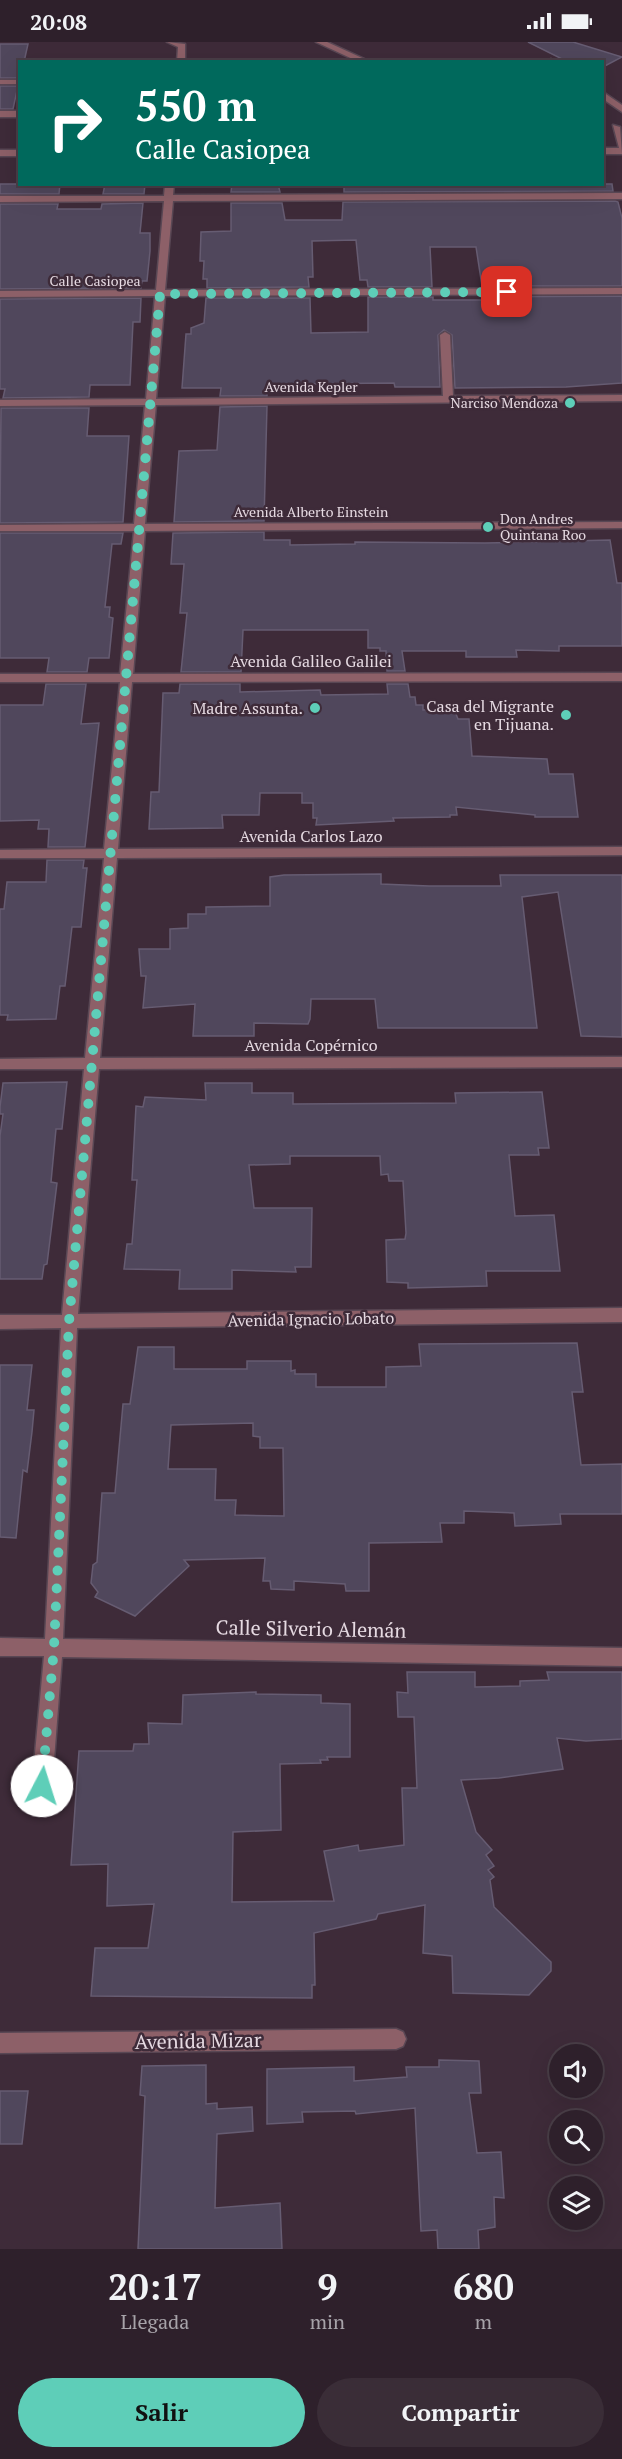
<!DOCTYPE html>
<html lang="es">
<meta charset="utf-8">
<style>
:root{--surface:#2e202b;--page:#3a2d37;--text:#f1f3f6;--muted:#a7a3a9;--line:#493e47;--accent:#5eceb8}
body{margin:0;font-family:"PT Serif",serif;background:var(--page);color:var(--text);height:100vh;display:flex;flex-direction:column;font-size:22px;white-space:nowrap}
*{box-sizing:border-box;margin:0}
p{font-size:20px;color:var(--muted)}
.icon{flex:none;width:33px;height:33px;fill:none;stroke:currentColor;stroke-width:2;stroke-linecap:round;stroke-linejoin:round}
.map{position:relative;height:2207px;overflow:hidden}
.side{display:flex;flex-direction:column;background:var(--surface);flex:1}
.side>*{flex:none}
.guide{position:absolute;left:18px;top:18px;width:586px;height:126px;border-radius:0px;box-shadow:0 6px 24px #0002,0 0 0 2px var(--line);background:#00695c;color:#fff;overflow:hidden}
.buttons{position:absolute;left:549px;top:2002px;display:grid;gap:12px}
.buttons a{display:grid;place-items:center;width:54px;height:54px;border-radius:50%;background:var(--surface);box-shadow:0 6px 24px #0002,0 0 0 2px var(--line);font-size:30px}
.pin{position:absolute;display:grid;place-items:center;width:51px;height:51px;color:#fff;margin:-26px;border-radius:12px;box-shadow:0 3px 9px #0006}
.me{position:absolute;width:66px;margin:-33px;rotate:5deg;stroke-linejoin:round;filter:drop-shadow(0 0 4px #0008)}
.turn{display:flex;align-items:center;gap:21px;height:126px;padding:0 18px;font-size:27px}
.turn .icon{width:78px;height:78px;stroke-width:2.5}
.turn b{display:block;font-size:42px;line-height:51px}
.eta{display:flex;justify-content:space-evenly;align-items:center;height:102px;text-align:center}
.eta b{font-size:36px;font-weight:800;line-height:42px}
.primary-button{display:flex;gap:12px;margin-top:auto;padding:12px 18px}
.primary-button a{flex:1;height:69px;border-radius:36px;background:var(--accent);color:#111;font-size:24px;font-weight:800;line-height:69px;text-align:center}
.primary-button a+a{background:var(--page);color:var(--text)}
.status{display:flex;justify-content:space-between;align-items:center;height:42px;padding:0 30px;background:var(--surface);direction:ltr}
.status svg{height:16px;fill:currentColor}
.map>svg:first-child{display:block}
.building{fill:#50475c;stroke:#665c72;stroke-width:1.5;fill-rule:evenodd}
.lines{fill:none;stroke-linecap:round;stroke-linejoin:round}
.minor-casing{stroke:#594754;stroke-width:3}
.minor{fill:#8d6068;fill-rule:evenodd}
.route{stroke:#5eceb8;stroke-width:10;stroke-dasharray:0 18}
.poi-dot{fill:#5eceb8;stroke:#3e2b39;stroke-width:2}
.labels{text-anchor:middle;stroke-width:5;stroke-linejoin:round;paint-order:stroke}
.far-street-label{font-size:14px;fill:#e6dae2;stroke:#3e2b39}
.far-poi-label{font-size:14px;fill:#e6dae2;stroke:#3e2b39;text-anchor:end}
.street-label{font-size:16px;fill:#e6dae2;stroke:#3e2b39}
.poi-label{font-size:16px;fill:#e6dae2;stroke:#3e2b39;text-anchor:end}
.near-street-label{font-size:20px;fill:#e6dae2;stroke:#3e2b39}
</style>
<div class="status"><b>20:08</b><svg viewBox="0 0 49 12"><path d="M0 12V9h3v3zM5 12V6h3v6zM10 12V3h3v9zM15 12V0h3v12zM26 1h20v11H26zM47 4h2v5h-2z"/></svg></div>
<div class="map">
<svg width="622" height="2207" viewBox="0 0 622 2207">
<rect width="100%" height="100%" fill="#3e2b39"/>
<g class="building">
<polygon points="528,0 573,0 622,15 603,25 603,20 568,20"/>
<polygon points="0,2 28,2 24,20 20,20 20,36 0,36"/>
<polygon points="0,44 18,44 13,67 0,67"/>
<polygon points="0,142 60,142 59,152 0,152"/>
<polygon points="105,142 145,142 144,152 103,152"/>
<polygon points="232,142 278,142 280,150 231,150"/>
<polygon points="344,142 612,142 613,149 344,150"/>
<polygon points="615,159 618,160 622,176 622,244 482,244 476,205 430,205 432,245 368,245 367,238 360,238 356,198 312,199 313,235 308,235 309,245 207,246 207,237 203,237 204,219 200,219 201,190 231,189 231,161 282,161 285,178 342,178 343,160"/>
<polygon points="143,161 140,191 150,191 150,209 147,239 142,239 141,246 0,247 0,162 58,162 57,167 101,167 102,162"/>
<polygon points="622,254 622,341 566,345 455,346 452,293 444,288 438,293 440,345 395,345 394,341 290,342 290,346 267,345 267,354 220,354 221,346 182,346 186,292 191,292 191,286 204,281 206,256 310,256 311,291 368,290 368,255 433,255 433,258 484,258 483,255"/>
<polygon points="141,256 140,280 133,280 130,343 90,343 89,355 3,356 5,347 0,347 0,257"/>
<polygon points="267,364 264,479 174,480 179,409 217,408 220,365"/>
<polygon points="1,366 89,366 87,394 129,394 123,480 0,481"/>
<polygon points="264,490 264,498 290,498 290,503 355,502 355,500 485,501 610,498 617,541 622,541 622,604 559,604 559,609 516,608 517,615 466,615 466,609 402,609 405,629 387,629 386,609 380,609 380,606 368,606 368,588 243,588 241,630 181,630 187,571 180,571 184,522 171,522 173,491"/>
<polygon points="0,491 123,491 121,502 112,502 105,565 110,565 109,575 113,576 109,616 89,616 87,630 47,630 49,616 0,616"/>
<polygon points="46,642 86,642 81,682 99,681 85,805 48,805 49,787 38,787 39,778 0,779 0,663 43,663"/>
<polygon points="180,642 240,642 240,650 320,648 321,653 388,652 387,642 408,642 410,655 415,655 416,663 423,663 423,668 454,667 458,677 469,677 472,714 547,717 549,732 573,732 578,775 535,775 535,773 456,765 457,773 450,773 450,775 393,776 394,779 316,783 317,776 313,776 313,761 302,761 302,751 260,751 259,773 222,773 223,786 149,787 151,750 159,750 163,651 179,651"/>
<polygon points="47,818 84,818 83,826 87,826 81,885 72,885 65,944 60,944 56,977 7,978 8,973 0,973 0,867 4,867 7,840 46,840"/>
<polygon points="381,832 381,842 429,844 501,844 500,833 622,833 622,995 581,994 558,850 522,855 537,986 378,986 375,957 311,957 310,977 308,982 254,981 254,994 193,994 195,962 143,966 146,934 141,934 139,907 170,907 170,887 188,886 188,872 206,872 206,865 270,864 270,835 284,833"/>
<polygon points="67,1040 62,1087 56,1087 51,1140 57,1141 47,1222 44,1223 42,1237 0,1237 0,1094 3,1072 0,1072 0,1065 3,1041"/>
<polygon points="205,1041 252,1041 252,1051 293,1051 293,1062 456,1061 455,1051 542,1050 549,1106 538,1106 539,1113 509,1113 515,1174 554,1173 560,1229 486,1229 487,1244 408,1246 408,1241 387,1240 386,1198 405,1197 406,1191 403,1139 389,1139 388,1132 381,1133 380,1114 290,1114 290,1122 249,1123 254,1166 312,1166 311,1225 295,1225 296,1230 232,1228 232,1247 179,1247 180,1228 124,1227 127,1202 132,1202 137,1138 132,1138 136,1064 143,1065 145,1055 206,1058"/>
<path d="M 577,1301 L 583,1350 L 572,1350 L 581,1423 L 622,1422 L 622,1472 L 560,1472 L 561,1482 L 515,1484 L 514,1471 L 464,1469 L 464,1481 L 440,1481 L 442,1500 L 369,1501 L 369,1549 L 346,1549 L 345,1542 L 294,1539 L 294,1548 L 271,1547 L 270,1539 L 263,1539 L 265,1516 L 184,1518 L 189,1524 L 135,1574 L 95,1555 L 98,1550 L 91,1541 L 93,1523 L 97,1520 L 102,1451 L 115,1451 L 123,1362 L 130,1362 L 138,1305 L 174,1305 L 174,1327 L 247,1327 L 247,1319 L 291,1319 L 291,1329 L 295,1328 L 295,1332 L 316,1332 L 316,1345 L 386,1345 L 386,1325 L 421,1324 L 419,1302 ZM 253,1381 L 253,1394 L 260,1395 L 260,1406 L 283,1406 L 284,1474 L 235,1473 L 236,1458 L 215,1458 L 216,1427 L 168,1427 L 171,1383 Z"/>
<polygon points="0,1323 32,1323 27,1368 34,1368 32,1390 27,1430 23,1428 16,1496 0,1495"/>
<polygon points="407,1630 475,1630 475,1645 520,1644 520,1639 549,1638 547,1630 622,1630 622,1697 586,1699 557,1696 563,1727 499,1736 461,1738 476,1790 492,1808 486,1813 494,1824 488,1828 494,1835 490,1838 494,1865 551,1920 551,1929 529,1953 453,1951 452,1914 423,1911 425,1863 378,1872 376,1877 314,1891 315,1943 312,1943 312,1956 91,1954 95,1906 148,1906 154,1862 107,1864 108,1822 71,1823 79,1709 133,1709 134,1702 149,1702 148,1681 182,1682 183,1653 256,1650 256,1652 321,1653 321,1661 350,1662 350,1715 327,1715 328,1718 320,1718 321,1721 280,1722 281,1788 233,1790 232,1860 334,1859 324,1809 358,1803 359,1809 404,1803 402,1746 417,1746 414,1675 398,1675 397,1650 408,1651"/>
<polygon points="439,2018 479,2019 481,2051 469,2051 477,2111 501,2110 504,2156 494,2155 495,2185 478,2188 479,2207 438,2207 437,2188 421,2189 415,2066 356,2072 355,2069 302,2070 303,2080 267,2082 267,2027 354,2025 354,2039 407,2035 406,2025 439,2025"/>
<polygon points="206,2023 206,2062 217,2061 217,2067 252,2065 253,2089 217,2092 215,2166 280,2161 282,2207 138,2207 145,2054 140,2053 142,2024"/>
<polygon points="0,2049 28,2049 22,2102 0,2102"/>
</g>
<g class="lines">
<g class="minor-casing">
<g id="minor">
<polygon points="167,0 185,2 185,20 177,20 178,5"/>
<polygon points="316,0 327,0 371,20 359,20"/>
<polygon points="551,17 556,20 547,20"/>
<rect x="0" y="38" width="20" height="4"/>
<polygon points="603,50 622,63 622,70 603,57"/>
<rect x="0" y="69" width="20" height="6"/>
<polygon points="613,83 620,85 622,112 603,112 603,106 619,106"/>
<rect x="0" y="108" width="20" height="6"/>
<polygon points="165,142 174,142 173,153 622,151 622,157 173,159 165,248 622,246 622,252 165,254 156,357 443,354 440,293 445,290 450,293 453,354 622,353 622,359 156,363 145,482 622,480 622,486 145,489 133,632 622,631 622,639 132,640 118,807 622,805 622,813 117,816 100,1016 622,1015 622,1025 99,1027 78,1272 622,1266 622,1280 77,1286 63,1597 622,1606 622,1624 62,1615 52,1744 49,1751 42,1753 35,1751 32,1744 44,1614 0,1614 0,1596 45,1597 61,1286 0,1287 0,1273 62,1273 84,1027 0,1027 0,1017 85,1016 104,816 0,816 0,808 104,807 120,640 0,640 0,632 120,632 134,489 0,489 0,483 134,482 145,363 0,364 0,358 146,357 155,254 0,255 0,249 156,248 164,159 0,160 0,154 164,154"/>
<polygon points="396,1987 403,1990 406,1997 403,2004 396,2007 0,2011 0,1991"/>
</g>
</g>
<use href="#minor" class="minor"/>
</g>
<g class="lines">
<polyline class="route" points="42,1744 54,1605 69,1280 160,252 507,250"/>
</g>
<g class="poi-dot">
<circle cx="570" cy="361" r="6"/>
<circle cx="488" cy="485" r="6"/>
<circle cx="315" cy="666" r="6"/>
<circle cx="566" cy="673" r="6"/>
</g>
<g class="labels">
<g class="far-street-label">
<text x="95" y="244">Calle Casiopea</text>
<text x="311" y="350">Avenida Kepler</text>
<text x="311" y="475">Avenida Alberto Einstein</text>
</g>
<g class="far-poi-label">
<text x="558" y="366">Narciso Mendoza</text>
<text x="500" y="482" text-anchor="start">Don Andres<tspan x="500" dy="16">Quintana Roo</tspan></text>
</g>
<g class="street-label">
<text x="311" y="625">Avenida Galileo Galilei</text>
<text x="311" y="800">Avenida Carlos Lazo</text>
<text x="311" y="1009">Avenida Copérnico</text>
<text transform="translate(311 1277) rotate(-1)" y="6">Avenida Ignacio Lobato</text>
</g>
<g class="poi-label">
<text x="554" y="670">Casa del Migrante<tspan x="554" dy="18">en Tijuana.</tspan></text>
<text x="303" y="672">Madre Assunta.</text>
</g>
<g class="near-street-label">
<text transform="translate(311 1587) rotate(1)" y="7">Calle Silverio Alemán</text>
<text transform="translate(198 1999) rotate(-1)" y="7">Avenida Mizar</text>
</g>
</g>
</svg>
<div class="buttons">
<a><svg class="icon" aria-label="sound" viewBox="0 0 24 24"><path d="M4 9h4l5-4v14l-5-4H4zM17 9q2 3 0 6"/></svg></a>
<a><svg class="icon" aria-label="search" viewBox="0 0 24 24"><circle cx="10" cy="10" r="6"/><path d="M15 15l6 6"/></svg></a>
<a><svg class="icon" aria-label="layers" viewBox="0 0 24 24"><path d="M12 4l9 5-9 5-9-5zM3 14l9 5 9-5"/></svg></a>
</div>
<div class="pin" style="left:507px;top:250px;background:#d93025"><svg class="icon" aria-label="arrive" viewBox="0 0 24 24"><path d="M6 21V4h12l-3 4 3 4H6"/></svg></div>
<svg class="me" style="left:42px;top:1744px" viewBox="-20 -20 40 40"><circle r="19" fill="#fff"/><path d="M0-13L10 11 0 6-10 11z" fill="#5eceb8"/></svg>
<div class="guide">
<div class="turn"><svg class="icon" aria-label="right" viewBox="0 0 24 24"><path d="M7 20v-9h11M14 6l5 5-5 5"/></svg><div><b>550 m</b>Calle Casiopea</div></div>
</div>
</div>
<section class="side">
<div class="eta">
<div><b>20:17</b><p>Llegada</p></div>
<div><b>9</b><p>min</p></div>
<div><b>680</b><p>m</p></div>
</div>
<div class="primary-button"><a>Salir</a><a>Compartir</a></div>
</section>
